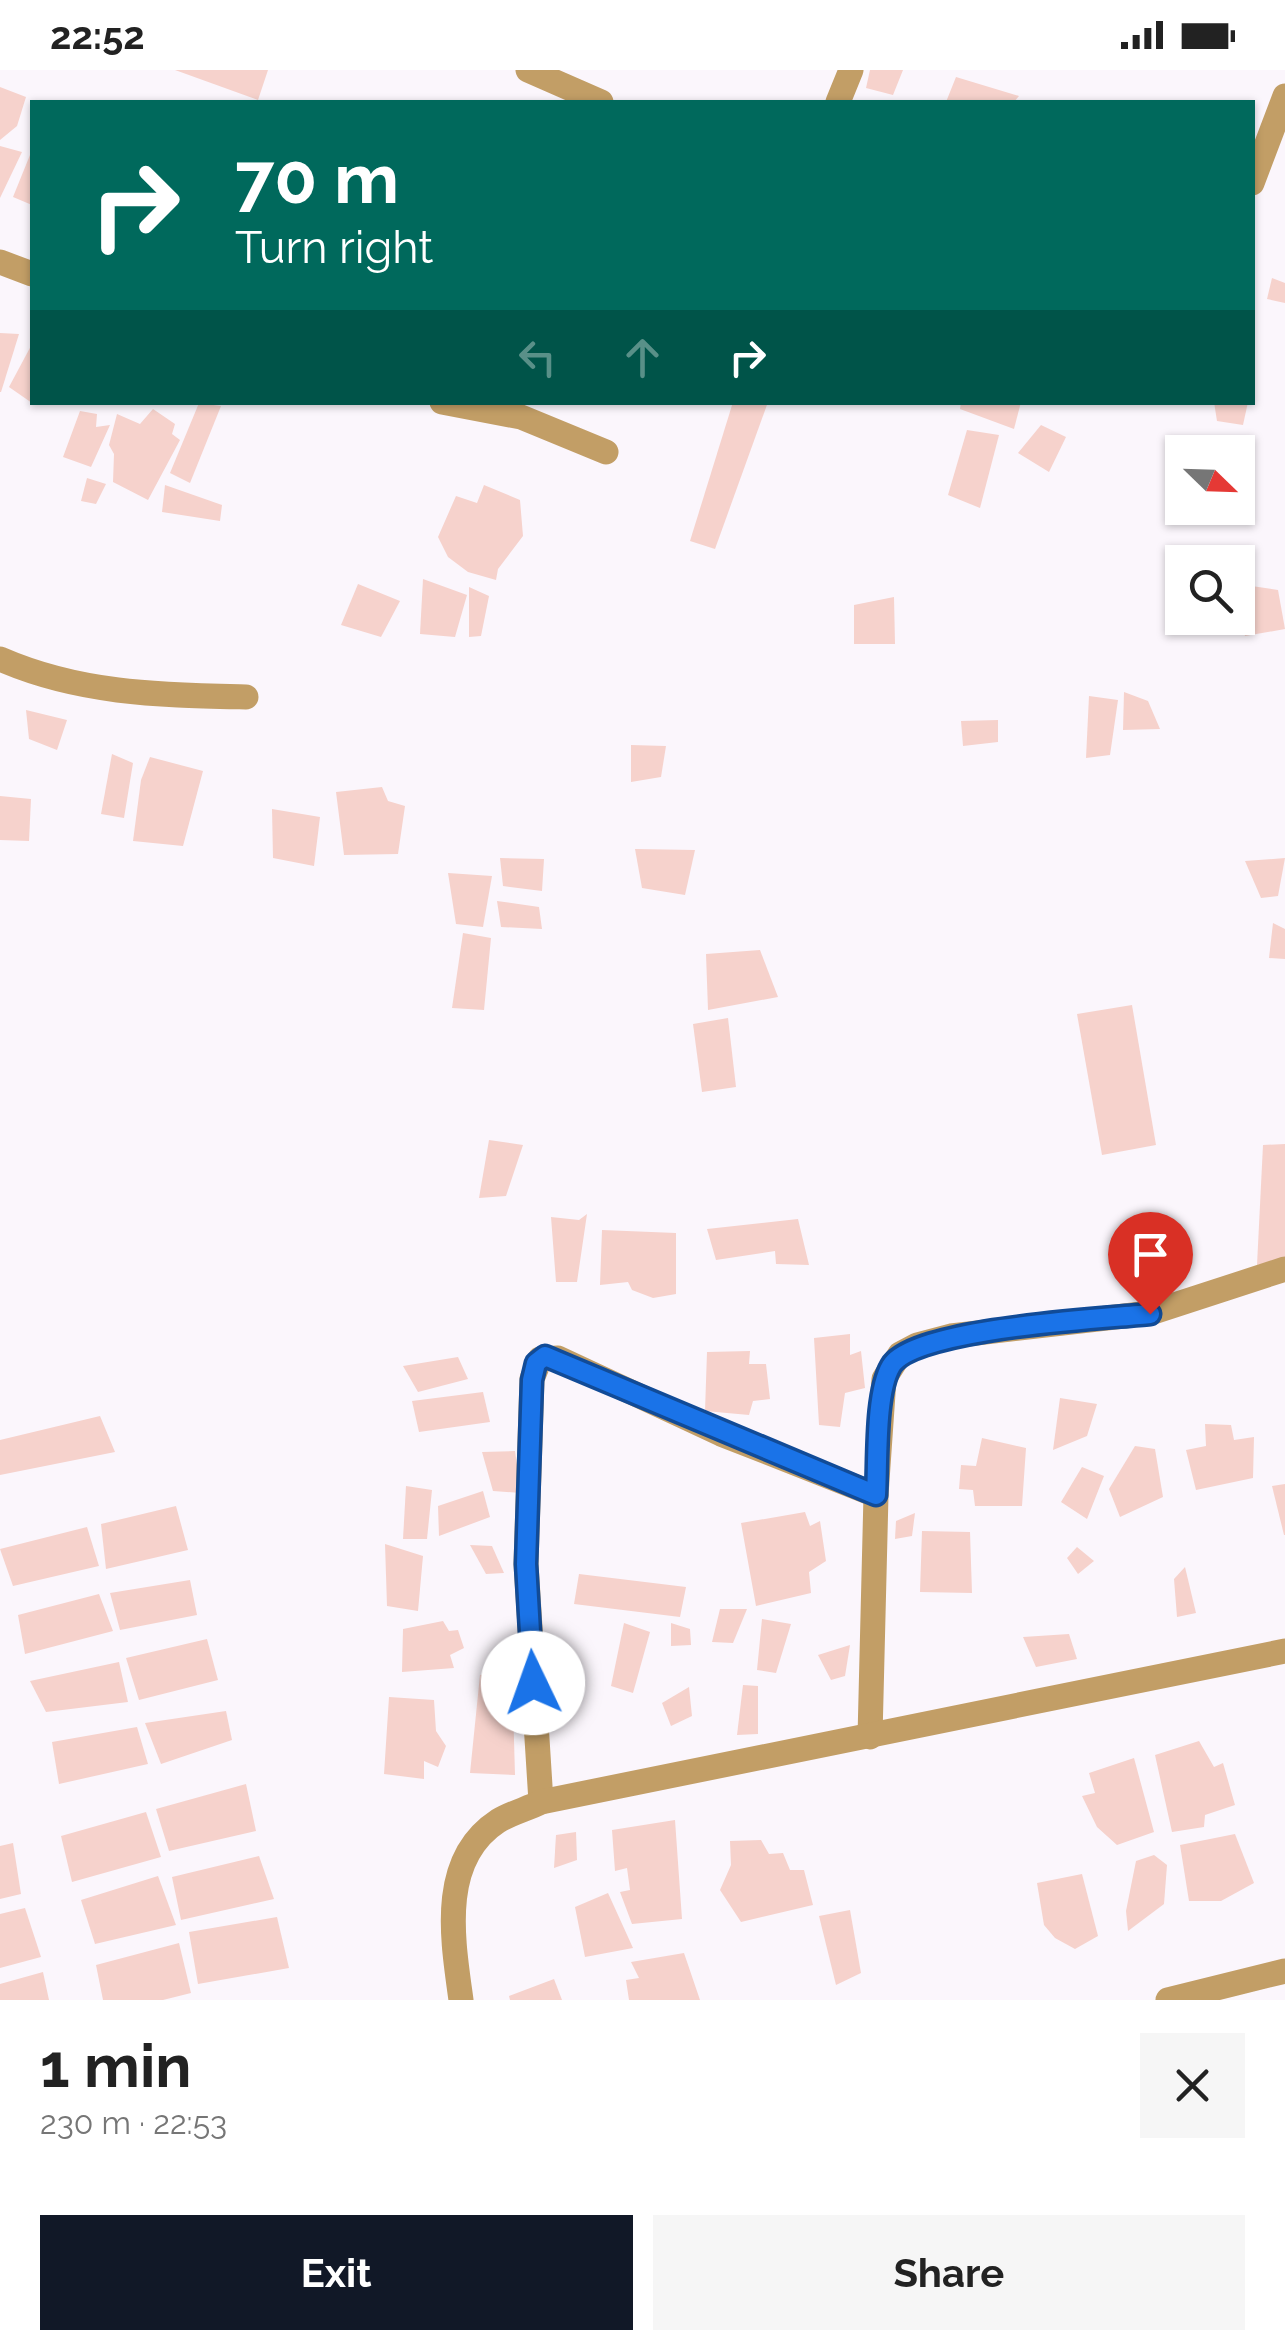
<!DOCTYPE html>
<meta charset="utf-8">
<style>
:root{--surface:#fff;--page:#f6f6f6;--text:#222;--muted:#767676;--accent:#111827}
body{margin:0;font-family:Raleway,sans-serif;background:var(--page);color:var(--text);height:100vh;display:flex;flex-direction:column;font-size:38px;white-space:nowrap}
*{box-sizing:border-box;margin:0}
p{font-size:32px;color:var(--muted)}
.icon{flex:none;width:55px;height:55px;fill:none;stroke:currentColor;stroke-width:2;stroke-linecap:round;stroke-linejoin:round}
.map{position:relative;height:1930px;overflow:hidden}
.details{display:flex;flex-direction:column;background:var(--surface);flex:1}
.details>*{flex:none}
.banner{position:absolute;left:30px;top:30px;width:1225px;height:305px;border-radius:0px;box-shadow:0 2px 8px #0004;background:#00695c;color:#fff;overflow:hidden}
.needle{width:65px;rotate:113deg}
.tools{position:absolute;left:1165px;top:365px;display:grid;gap:20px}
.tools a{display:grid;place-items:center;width:90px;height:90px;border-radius:0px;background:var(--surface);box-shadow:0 2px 8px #0004;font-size:50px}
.pin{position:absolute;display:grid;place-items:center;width:85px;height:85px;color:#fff;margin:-102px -42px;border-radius:50% 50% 50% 0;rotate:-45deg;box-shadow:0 0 10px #0007}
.pin .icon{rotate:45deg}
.me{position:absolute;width:110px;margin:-55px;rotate:357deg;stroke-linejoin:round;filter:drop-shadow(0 0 8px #0008)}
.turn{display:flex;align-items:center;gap:35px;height:210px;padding:0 40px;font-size:45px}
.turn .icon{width:130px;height:130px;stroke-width:2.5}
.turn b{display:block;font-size:70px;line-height:85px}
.lanes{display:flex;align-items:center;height:95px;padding:0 40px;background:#0003;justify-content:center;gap:50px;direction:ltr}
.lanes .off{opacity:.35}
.round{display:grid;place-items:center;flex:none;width:105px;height:105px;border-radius:0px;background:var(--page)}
.head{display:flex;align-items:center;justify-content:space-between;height:170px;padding:0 40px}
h1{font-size:60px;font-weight:700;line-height:75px}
.cta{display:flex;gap:20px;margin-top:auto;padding:20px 40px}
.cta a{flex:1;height:115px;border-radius:0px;background:var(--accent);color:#fff;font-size:40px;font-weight:700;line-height:115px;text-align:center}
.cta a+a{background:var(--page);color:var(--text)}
.status{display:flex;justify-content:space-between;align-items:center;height:70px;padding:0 50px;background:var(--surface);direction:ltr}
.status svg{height:28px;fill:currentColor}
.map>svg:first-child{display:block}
.building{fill:#f6d2cc}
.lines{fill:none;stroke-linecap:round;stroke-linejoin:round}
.minor{stroke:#c29e66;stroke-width:25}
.tertiary{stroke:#c29e66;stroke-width:25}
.route-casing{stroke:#114b97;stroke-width:25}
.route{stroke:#1a73e8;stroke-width:18}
</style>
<div class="status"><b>22:52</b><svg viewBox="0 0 49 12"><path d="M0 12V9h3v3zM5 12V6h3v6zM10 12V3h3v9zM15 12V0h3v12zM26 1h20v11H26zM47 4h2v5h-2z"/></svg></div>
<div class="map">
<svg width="1285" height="1930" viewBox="0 0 1285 1930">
<rect width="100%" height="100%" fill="#fbf6fc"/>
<g class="building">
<polygon points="175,0 268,0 258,30"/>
<polygon points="870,0 903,0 893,25 866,18"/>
<polygon points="956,7 1019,26 1014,32 946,32"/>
<polygon points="0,17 26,27 17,56 0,70"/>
<polygon points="0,76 22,82 0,128"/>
<polygon points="32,80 32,135 13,127"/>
<polygon points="1272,208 1285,213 1285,233 1267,229"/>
<polygon points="0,263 19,264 1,322 0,322"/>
<polygon points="32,274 32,333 9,317"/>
<polygon points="733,332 768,332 715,479 690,471"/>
<polygon points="961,332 1021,332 1014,359 960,339"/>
<polygon points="1214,332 1248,332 1243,355 1217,351"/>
<polygon points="199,333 221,336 190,413 170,403"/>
<polygon points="153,339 175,354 172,364 180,370 148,430 113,412 114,384 109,375 117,344 140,354"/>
<polygon points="80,341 97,344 96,357 110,355 91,397 63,387"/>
<polygon points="1041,355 1066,367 1049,402 1018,383"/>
<polygon points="967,360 999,365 980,438 948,425"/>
<polygon points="87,408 106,414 96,434 81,431"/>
<polygon points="165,415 222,435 220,451 162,442"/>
<polygon points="484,415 520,430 523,466 498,499 496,510 468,502 448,487 438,467 456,426 477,433"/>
<polygon points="423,509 467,525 455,567 420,564"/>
<polygon points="358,514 400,531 381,567 341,555"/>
<polygon points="1238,514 1278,520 1285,559 1245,566 1238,540"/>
<polygon points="469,517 489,526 481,566 469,567"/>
<polygon points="894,527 895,574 854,574 854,535"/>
<polygon points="1124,622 1148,631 1160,659 1123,660"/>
<polygon points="1089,626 1118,630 1110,685 1086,688"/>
<polygon points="26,640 67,650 57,680 29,669"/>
<polygon points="998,650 998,672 963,676 961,651"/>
<polygon points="631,675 666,676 661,707 631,712"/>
<polygon points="112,684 133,693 124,748 101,744"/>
<polygon points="150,687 203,701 183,776 133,771 141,710"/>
<polygon points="382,717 388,731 405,736 398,784 344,785 336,722"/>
<polygon points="0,726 31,729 29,771 0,770"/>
<polygon points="272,739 320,747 314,796 273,788"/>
<polygon points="635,779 695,780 685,825 642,818"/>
<polygon points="500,788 544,789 542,821 503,816"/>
<polygon points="1285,788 1278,826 1261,828 1245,791"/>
<polygon points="448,803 492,806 483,857 456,854"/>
<polygon points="497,831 539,837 542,859 501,857"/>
<polygon points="1273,853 1285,859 1285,889 1269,888"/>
<polygon points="463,863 491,868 484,940 452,938"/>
<polygon points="760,880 778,927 708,940 706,884"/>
<polygon points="1132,935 1156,1075 1102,1085 1077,944"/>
<polygon points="728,948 736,1017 702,1022 693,954"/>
<polygon points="489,1070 523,1075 506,1126 479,1128"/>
<polygon points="1285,1074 1285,1189 1257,1195 1263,1075"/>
<polygon points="587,1144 577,1212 556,1212 551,1147 579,1150"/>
<polygon points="798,1149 809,1195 776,1194 775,1181 716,1190 707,1159"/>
<polygon points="602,1160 676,1163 676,1224 653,1228 632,1220 628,1212 600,1215"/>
<polygon points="850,1264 850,1285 861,1281 865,1318 845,1323 840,1357 819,1355 814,1268"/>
<polygon points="750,1281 749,1294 766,1294 770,1329 753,1331 749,1345 705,1341 707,1282"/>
<polygon points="458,1287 468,1309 418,1322 403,1296"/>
<polygon points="483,1322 490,1352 419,1362 412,1331"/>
<polygon points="1060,1328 1097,1334 1087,1366 1053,1380"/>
<polygon points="100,1346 115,1382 0,1405 0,1370"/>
<polygon points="1205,1354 1231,1355 1234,1370 1254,1367 1253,1408 1196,1420 1186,1380 1206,1376"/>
<polygon points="982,1368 1026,1378 1022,1436 975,1436 973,1420 959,1419 961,1395 976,1396"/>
<polygon points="1135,1376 1155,1379 1163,1427 1120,1447 1109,1419"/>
<polygon points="515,1381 521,1423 493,1421 482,1382"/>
<polygon points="1082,1397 1104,1406 1087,1449 1061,1432"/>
<polygon points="1285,1414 1285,1465 1284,1465 1272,1416"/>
<polygon points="406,1416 432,1420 427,1469 403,1469"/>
<polygon points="483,1421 490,1447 439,1466 438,1436"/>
<polygon points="176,1436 188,1480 106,1499 101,1454"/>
<polygon points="805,1442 810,1456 820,1451 826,1491 809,1502 811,1523 756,1536 741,1453"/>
<polygon points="915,1443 912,1466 895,1469 896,1451"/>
<polygon points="87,1457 99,1496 13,1516 0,1479"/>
<polygon points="922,1461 970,1462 972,1523 920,1522"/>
<polygon points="385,1474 423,1486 418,1541 387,1536"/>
<polygon points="470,1475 492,1476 504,1503 486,1504"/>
<polygon points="1077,1477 1094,1491 1078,1504 1067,1488"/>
<polygon points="1185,1497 1196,1543 1177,1547 1174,1509"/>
<polygon points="579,1504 686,1517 680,1547 574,1534"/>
<polygon points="190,1510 197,1545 120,1560 110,1523"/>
<polygon points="99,1524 113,1561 25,1584 18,1545"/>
<polygon points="720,1539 747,1539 733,1573 712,1572"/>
<polygon points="762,1549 791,1554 776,1603 757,1600"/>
<polygon points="443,1551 449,1561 458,1560 464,1578 450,1585 454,1598 402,1602 403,1559"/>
<polygon points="624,1553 650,1562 633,1623 611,1616"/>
<polygon points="671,1553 690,1559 691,1575 671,1576"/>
<polygon points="1069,1564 1077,1589 1036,1597 1023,1567"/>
<polygon points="207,1569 218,1610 139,1630 126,1588"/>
<polygon points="850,1575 845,1606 831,1610 818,1585"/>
<polygon points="119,1592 128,1632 46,1642 30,1611"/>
<polygon points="512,1600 515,1705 470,1703 480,1605"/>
<polygon points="743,1615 758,1616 758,1664 737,1665"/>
<polygon points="689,1617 692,1646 671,1656 662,1633"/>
<polygon points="389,1627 434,1630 436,1661 446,1676 438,1697 424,1691 424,1709 384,1704"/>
<polygon points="226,1641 232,1670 161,1694 145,1653"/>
<polygon points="137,1657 148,1694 59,1714 52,1672"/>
<polygon points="1199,1671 1214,1697 1223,1693 1235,1735 1205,1745 1204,1757 1172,1762 1155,1685"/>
<polygon points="1134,1688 1154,1762 1117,1775 1097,1757 1082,1726 1095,1723 1089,1703"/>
<polygon points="246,1714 256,1761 169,1781 156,1739"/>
<polygon points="146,1742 161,1787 72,1812 61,1766"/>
<polygon points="675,1750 682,1849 632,1854 620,1822 630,1820 627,1798 615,1801 612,1760"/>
<polygon points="576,1762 577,1790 554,1798 556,1765"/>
<polygon points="1235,1764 1254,1813 1221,1831 1189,1831 1180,1775"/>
<polygon points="761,1770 769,1784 783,1783 790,1800 804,1800 813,1835 741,1852 720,1820 731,1795 730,1771"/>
<polygon points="13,1773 21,1824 0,1829 0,1776"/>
<polygon points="1154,1785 1167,1795 1164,1834 1128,1861 1126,1841 1136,1791"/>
<polygon points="259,1786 274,1829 181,1850 172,1807"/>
<polygon points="1082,1804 1098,1866 1075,1879 1055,1868 1044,1855 1037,1813"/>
<polygon points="158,1806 176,1855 95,1874 81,1830"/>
<polygon points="608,1823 633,1878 585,1887 575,1837"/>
<polygon points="25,1838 41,1887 0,1898 0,1844"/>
<polygon points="850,1840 861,1903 836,1915 819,1846"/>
<polygon points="277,1847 289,1898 198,1914 189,1862"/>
<polygon points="179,1873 191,1923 163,1930 103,1930 96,1895"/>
<polygon points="684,1883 700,1930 629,1930 626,1910 639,1908 631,1892"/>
<polygon points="43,1902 49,1930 0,1930 0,1914"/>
<polygon points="554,1909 562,1930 510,1930 509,1926"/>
</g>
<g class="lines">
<g class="minor">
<polyline points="528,0 601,32"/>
<polyline points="838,32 851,0"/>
<polyline points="1252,113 1285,26"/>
<polyline points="0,192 32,204"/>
<polyline points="442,332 521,347 606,382"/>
<path d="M 0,589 C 80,624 160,625 246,627"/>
<polyline points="870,1667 876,1425 884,1309 900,1284 917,1275 951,1266 1150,1243 1285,1199"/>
<polyline points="541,1732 526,1494 532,1309 540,1289 558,1288 721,1364 876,1425"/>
<path d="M 461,1930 C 453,1871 438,1790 498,1751 C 511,1743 527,1739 541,1732 L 1285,1581"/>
</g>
<polyline class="tertiary" points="1168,1930 1285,1901"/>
</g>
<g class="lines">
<g class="route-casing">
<path id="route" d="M 533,1613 L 526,1494 L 532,1310 L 536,1293 L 545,1286 L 876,1425 C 878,1391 875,1323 891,1296 C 913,1258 1102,1249 1150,1244"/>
</g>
<use href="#route" class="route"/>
</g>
</svg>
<div class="tools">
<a><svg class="needle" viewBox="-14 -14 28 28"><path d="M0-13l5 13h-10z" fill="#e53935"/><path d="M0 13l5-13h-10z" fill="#767676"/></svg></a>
<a><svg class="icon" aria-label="search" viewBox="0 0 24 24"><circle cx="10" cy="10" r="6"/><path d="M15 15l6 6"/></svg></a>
</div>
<div class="pin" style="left:1150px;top:1244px;background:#d93025"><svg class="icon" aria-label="arrive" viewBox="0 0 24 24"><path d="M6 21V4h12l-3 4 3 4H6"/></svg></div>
<svg class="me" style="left:533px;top:1613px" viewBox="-20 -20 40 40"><circle r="19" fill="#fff"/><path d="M0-13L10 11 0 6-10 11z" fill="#1a73e8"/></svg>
<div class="banner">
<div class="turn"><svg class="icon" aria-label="right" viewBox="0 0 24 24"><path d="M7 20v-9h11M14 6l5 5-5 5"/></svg><div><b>70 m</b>Turn right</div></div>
<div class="lanes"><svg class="icon off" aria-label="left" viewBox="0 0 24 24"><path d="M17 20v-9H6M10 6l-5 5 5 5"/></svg><svg class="icon off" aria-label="ahead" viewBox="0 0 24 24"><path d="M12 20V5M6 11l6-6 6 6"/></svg><svg class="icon" aria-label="right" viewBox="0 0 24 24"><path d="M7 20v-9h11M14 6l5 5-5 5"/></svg></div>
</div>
</div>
<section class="details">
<div class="head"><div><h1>1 min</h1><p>230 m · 22:53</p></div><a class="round"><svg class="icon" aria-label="close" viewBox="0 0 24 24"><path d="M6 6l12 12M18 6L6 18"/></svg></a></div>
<div class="cta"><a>Exit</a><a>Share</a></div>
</section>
